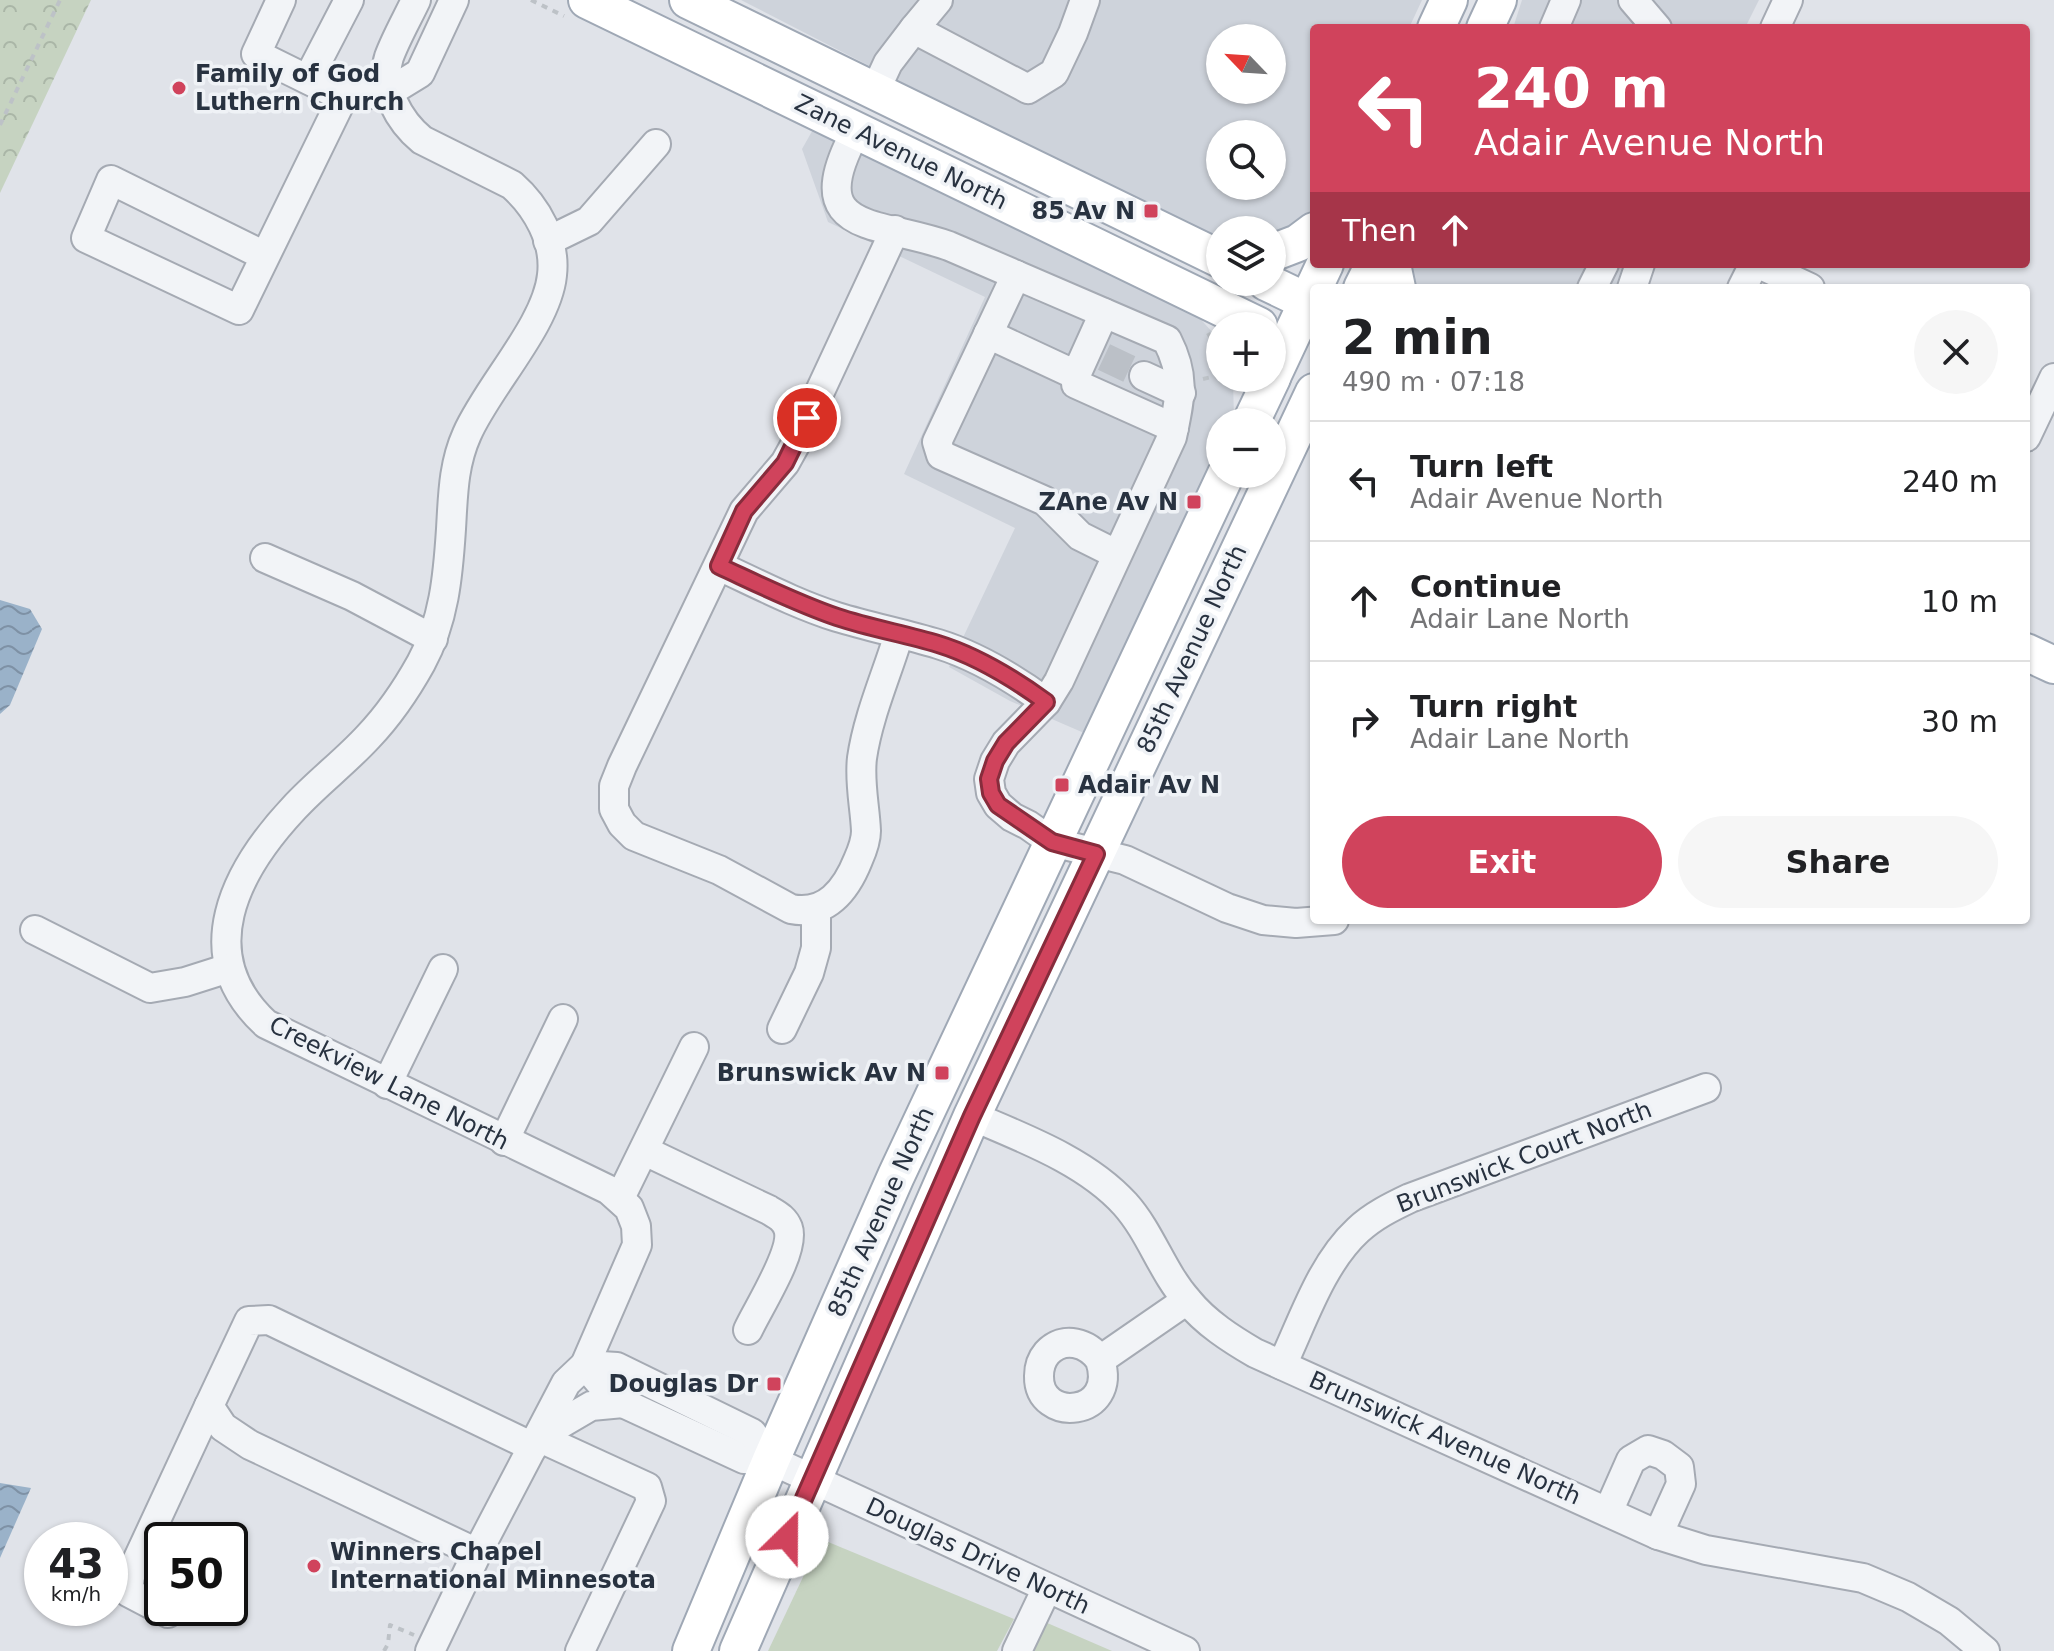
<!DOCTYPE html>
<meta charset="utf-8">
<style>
:root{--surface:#fff;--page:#f6f6f6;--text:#202124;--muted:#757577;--line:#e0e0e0;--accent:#d0435c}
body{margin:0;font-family:"DejaVu Sans",sans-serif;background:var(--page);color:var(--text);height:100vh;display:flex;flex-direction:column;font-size:30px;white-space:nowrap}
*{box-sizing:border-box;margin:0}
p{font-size:26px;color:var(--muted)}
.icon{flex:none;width:44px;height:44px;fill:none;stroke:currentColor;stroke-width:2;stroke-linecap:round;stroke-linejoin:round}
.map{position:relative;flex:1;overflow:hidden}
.side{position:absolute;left:1310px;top:284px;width:720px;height:640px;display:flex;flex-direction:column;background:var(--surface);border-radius:8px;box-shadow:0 2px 6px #0004}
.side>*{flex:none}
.hud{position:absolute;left:1310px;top:24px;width:720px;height:244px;border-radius:8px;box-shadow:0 2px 6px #0004;background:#d0435c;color:#fff;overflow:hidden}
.needle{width:52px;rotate:295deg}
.buttons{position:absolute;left:1206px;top:24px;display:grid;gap:16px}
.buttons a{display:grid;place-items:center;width:80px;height:80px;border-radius:50%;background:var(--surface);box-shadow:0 2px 6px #0004;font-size:40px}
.speed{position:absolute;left:24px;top:1522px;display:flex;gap:16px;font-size:40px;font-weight:700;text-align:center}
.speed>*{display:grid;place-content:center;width:104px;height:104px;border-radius:50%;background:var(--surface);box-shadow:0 2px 6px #0004;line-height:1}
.speed small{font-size:20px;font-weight:400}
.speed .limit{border:4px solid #111;border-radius:12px;background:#fff;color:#111}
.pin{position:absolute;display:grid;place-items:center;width:68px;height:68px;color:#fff;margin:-34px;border:4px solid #fff;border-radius:50%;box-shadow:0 2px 8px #0007}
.me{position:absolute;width:88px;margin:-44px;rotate:23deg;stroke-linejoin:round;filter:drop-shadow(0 0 6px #0008)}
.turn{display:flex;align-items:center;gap:28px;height:168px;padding:0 32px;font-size:36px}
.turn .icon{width:104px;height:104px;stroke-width:2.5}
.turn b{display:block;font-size:56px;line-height:68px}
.then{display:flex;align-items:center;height:76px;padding:0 32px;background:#0003;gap:16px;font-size:30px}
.round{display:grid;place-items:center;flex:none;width:84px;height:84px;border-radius:42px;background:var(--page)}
.headline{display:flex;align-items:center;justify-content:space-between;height:136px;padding:0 32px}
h1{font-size:48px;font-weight:700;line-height:60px}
.cta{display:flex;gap:16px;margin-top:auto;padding:16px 32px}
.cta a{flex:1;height:92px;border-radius:48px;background:var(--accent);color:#fff;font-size:32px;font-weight:700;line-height:92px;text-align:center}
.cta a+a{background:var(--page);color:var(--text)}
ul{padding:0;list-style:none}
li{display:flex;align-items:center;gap:24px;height:120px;padding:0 32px;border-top:2px solid var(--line)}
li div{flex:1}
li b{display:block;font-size:30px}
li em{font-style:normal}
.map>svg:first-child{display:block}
.built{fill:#ced3db;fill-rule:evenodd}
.green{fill:#c6d3c1}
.park{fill:url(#park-crowns)}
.water{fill:url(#water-waves)}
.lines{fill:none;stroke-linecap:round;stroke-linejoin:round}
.minor-tunnel{stroke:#bbc0c7;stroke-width:28;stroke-dasharray:28 14;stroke-linecap:butt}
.minor-casing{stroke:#a5aab3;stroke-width:32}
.major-casing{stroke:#9fa8b5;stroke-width:40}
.path{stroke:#bdc2c7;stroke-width:4;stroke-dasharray:6 6;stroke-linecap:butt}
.minor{stroke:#f2f4f7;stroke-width:28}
.major{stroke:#fff;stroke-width:36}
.route-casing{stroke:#872c3c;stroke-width:20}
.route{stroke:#d0435c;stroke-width:14}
.poi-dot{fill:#d0435c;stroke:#eff2f6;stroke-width:3}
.labels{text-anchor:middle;stroke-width:7;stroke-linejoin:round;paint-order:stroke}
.poi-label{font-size:24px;font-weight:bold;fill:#283240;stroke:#eff2f6;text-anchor:end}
.street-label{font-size:24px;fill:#283240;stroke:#eff2f6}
</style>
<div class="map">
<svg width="2054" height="1651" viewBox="0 0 2054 1651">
<defs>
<pattern id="park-crowns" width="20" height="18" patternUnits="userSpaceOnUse" patternTransform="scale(2)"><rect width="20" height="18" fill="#c6d3c1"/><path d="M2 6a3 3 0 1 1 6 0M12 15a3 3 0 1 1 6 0" fill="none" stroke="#aab6a7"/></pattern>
<pattern id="water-waves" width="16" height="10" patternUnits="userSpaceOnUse" patternTransform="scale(2)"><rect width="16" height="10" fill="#9ab2c9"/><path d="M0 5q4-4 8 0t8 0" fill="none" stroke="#7e91a5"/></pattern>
</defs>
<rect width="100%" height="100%" fill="#e0e3e9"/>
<g class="built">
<path d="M 741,0 L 1422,0 L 1409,28 L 1314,28 L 1314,215 L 1272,241 L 1272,230 L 1220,230 L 1220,243 L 1212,242 ZM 1220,38 L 1272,38 L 1272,90 L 1220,90 ZM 1220,134 L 1272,134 L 1272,186 L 1220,186 Z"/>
<polygon points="1522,0 1759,0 1745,28 1513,28"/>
<polygon points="815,126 1195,313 1214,334 1220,347 1220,378 1233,378 1234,422 1220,422 1220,456 1091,736 1010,701 949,667 1015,528 904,474 985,297 828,222 802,149"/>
<polygon points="1405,264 1632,264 1621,288 1407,288"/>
</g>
<g class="green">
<polygon points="821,1539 1014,1619 997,1651 768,1651"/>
<polygon points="1045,1622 1112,1651 1031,1651"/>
</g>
<polygon class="park" points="0,0 91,0 0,193"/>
<g class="water">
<polygon points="0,600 30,609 42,629 10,705 0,714"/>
<polygon points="0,1483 31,1488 0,1558"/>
</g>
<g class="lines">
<polyline class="minor-tunnel" points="1104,357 1144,376"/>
<g class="minor-casing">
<g id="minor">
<polyline points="281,0 256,54 343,97 389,92 420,73 454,0"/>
<path d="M 416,0 C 407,19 396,38 389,57 C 379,87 400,122 422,140 L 512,185 C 537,207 556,241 552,275 C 547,325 488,386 467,434 C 453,465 453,496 451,529 C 448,576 444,621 421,663 C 406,690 389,715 368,737 C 345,762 317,783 294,808 C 235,871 191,955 266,1024 L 609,1190 L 629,1208 L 636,1226 L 637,1245 L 585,1365 L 566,1383 L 477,1553"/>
<polyline points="1633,0 1657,28"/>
<polyline points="1554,28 1566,0"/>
<polyline points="1775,28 1788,0"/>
<polyline points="914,29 938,0"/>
<polyline points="308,79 349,0"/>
<polyline points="875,91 888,63 914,29 1028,89 1054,73 1073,33 1085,0"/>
<path d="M 856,131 C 800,235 876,220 949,246 L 1167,340 C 1186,377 1180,398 1172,437 L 1059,681 L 1046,702"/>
<path d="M 895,230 L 795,445 L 785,463 L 744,511 L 622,766 L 614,786 L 614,809 L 622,824 L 634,836 L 719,870 L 791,909 C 826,916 846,890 858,860 C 862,851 866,841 866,831 C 865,807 859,782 862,758 C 868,716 887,674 899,634"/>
<polyline points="548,241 589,221 656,144"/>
<polyline points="265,256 111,180 86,238 239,310 343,97"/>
<polyline points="1759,264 1810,288"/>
<polyline points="1016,275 937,442 941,455 1045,501 1080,536 1116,554"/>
<polyline points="1592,288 1604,264"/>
<polyline points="1632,288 1640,264"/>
<polyline points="1742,288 1754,264"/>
<polyline points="988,334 1076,375 1104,313"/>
<polyline points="1076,375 1076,384 1174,428"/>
<polyline points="1144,376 1181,393"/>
<polyline points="2026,437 2054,378"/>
<polyline points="265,558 352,596 433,639"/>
<path d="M 719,566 C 758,584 796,604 837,617 C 870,627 905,634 938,644 C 977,656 1013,678 1046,702 L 1006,743 L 995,761 L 989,779 L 991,793 L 998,805 L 1012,817 L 1028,825 L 1052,842 L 1125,860 L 1227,908 L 1263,920 L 1296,923 L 1334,920"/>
<polyline points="35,930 150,988 185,982 229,968"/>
<polyline points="782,1029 809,973 816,948 816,909"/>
<polyline points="387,1084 443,969"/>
<path d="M 972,1116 C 1023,1138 1086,1161 1125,1204 C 1151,1233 1162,1272 1188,1301 C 1206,1323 1231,1339 1255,1353 L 1658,1535 L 1706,1550 L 1863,1578 L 1908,1597 L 1949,1621 L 1985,1651"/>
<polyline points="504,1141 563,1019"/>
<path d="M 645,1151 L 769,1210 C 777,1215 784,1218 788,1228 C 796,1250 758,1308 748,1330"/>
<polyline points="620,1198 694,1047"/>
<path d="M 1100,1360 C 1119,1417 1038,1424 1039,1376 C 1039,1368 1041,1360 1047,1353 C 1064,1335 1088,1343 1100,1360 L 1187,1300"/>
<polyline points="585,1365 602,1385 623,1403 744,1459 771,1460 1185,1651"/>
<polyline points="585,1365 617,1367 752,1433 771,1460"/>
<path d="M 1282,1365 C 1303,1321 1321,1264 1358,1230 C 1373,1216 1391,1207 1410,1198 L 1706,1088"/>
<polyline points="538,1437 647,1487 651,1501 580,1651"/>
<polyline points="538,1437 591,1406 623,1403"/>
<polyline points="1608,1512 1631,1460 1648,1450 1663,1455 1679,1467 1681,1484 1658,1535"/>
<polyline points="168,1613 128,1592 130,1576 209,1406"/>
<polyline points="430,1651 477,1553 250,1445 223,1427 209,1406 249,1321 269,1320 533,1447"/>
<polyline points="1017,1651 1047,1588"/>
</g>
</g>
<g class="major-casing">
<g id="major">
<polyline points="587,0 1259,326"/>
<polyline points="688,0 1220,259"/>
<polyline points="1436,28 1449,0"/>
<polyline points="1485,28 1498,0"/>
<polyline points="1272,253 1298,243 1314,231"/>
<polyline points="1392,264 1397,288"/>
<polyline points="1266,282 1314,305"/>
<polyline points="1362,288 1374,264"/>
<polyline points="1272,377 1325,264"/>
<polyline points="1251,422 1272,378"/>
<polyline points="2026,652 2054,665"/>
<polyline points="691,1651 771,1460 896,1176 1226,474"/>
<polyline points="738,1651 972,1116 1314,392"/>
</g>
</g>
<g class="path">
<polyline points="531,0 564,16"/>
<polyline points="0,125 60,0"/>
<polyline points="1208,333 1220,356"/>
<polyline points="1203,379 1220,375"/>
<polyline points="384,1651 388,1644 390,1625 414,1635"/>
</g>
<use href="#minor" class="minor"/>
<use href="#major" class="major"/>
</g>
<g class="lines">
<g class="route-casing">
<path id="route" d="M 787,1537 L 972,1116 L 1096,854 L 1052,842 L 998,805 L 991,793 L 989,779 L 995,761 L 1006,743 L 1046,702 C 1013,678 977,656 938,644 C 905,634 870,628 837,617 C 796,603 758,584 719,566 L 744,511 L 785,463 L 807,418"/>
</g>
<use href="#route" class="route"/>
</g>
<g class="poi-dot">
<circle cx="179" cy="88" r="8"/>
<rect x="1143" y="203" width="16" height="16" rx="4"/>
<rect x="1186" y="494" width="16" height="16" rx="4"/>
<rect x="1054" y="777" width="16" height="16" rx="4"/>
<rect x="934" y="1065" width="16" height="16" rx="4"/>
<rect x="766" y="1376" width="16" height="16" rx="4"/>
<circle cx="314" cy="1566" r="8"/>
</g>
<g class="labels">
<g class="poi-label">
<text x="195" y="82" text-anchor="start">Family of God<tspan x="195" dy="28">Luthern Church</tspan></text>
<text x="1135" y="219">85 Av N</text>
<text x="1178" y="510">ZAne Av N</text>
<text x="1078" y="793" text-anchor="start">Adair Av N</text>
<text x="926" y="1081">Brunswick Av N</text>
<text x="758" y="1392">Douglas Dr</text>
<text x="330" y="1560" text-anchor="start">Winners Chapel<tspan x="330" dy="28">International Minnesota</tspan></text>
</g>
<g class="street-label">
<text transform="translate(901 152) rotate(26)" y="8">Zane Avenue North</text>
<text transform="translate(1192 649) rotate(-65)" y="8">85th Avenue North</text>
<text transform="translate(389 1083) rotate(27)" y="8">Creekview Lane North</text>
<text transform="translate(1524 1157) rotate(-21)" y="8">Brunswick Court North</text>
<text transform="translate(881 1212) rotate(-66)" y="8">85th Avenue North</text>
<text transform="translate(1445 1438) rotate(24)" y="8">Brunswick Avenue North</text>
<text transform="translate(978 1556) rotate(25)" y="8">Douglas Drive North</text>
</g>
</g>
</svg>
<div class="buttons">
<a><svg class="needle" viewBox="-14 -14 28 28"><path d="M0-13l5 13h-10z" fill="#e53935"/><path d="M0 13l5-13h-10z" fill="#757577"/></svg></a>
<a><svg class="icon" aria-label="search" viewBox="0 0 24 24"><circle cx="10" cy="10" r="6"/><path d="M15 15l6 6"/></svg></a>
<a><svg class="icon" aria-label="layers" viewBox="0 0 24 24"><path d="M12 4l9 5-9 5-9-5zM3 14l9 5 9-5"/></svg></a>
<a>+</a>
<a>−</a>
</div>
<div class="speed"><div>43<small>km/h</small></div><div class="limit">50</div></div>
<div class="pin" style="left:807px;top:418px;background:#d93025"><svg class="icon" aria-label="arrive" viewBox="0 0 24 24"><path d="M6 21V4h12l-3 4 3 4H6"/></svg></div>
<svg class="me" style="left:787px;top:1537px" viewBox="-20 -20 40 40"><circle r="19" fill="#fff"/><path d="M0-13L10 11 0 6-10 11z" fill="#d0435c"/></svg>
<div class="hud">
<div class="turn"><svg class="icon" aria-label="left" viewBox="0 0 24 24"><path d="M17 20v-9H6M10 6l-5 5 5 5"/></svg><div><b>240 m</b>Adair Avenue North</div></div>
<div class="then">Then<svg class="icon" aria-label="ahead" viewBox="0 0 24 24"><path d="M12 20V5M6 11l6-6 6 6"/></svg></div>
</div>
<section class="side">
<div class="headline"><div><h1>2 min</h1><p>490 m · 07:18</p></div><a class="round"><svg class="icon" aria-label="close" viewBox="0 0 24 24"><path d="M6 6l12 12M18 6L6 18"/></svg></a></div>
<ul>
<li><svg class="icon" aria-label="left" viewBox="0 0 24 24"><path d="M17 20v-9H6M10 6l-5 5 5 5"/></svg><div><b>Turn left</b><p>Adair Avenue North</p></div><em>240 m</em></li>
<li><svg class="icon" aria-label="ahead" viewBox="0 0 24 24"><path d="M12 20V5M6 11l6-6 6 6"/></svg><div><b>Continue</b><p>Adair Lane North</p></div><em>10 m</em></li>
<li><svg class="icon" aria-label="right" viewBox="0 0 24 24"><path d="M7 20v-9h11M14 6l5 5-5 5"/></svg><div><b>Turn right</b><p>Adair Lane North</p></div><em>30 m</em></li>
</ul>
<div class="cta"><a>Exit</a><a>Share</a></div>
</section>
</div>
